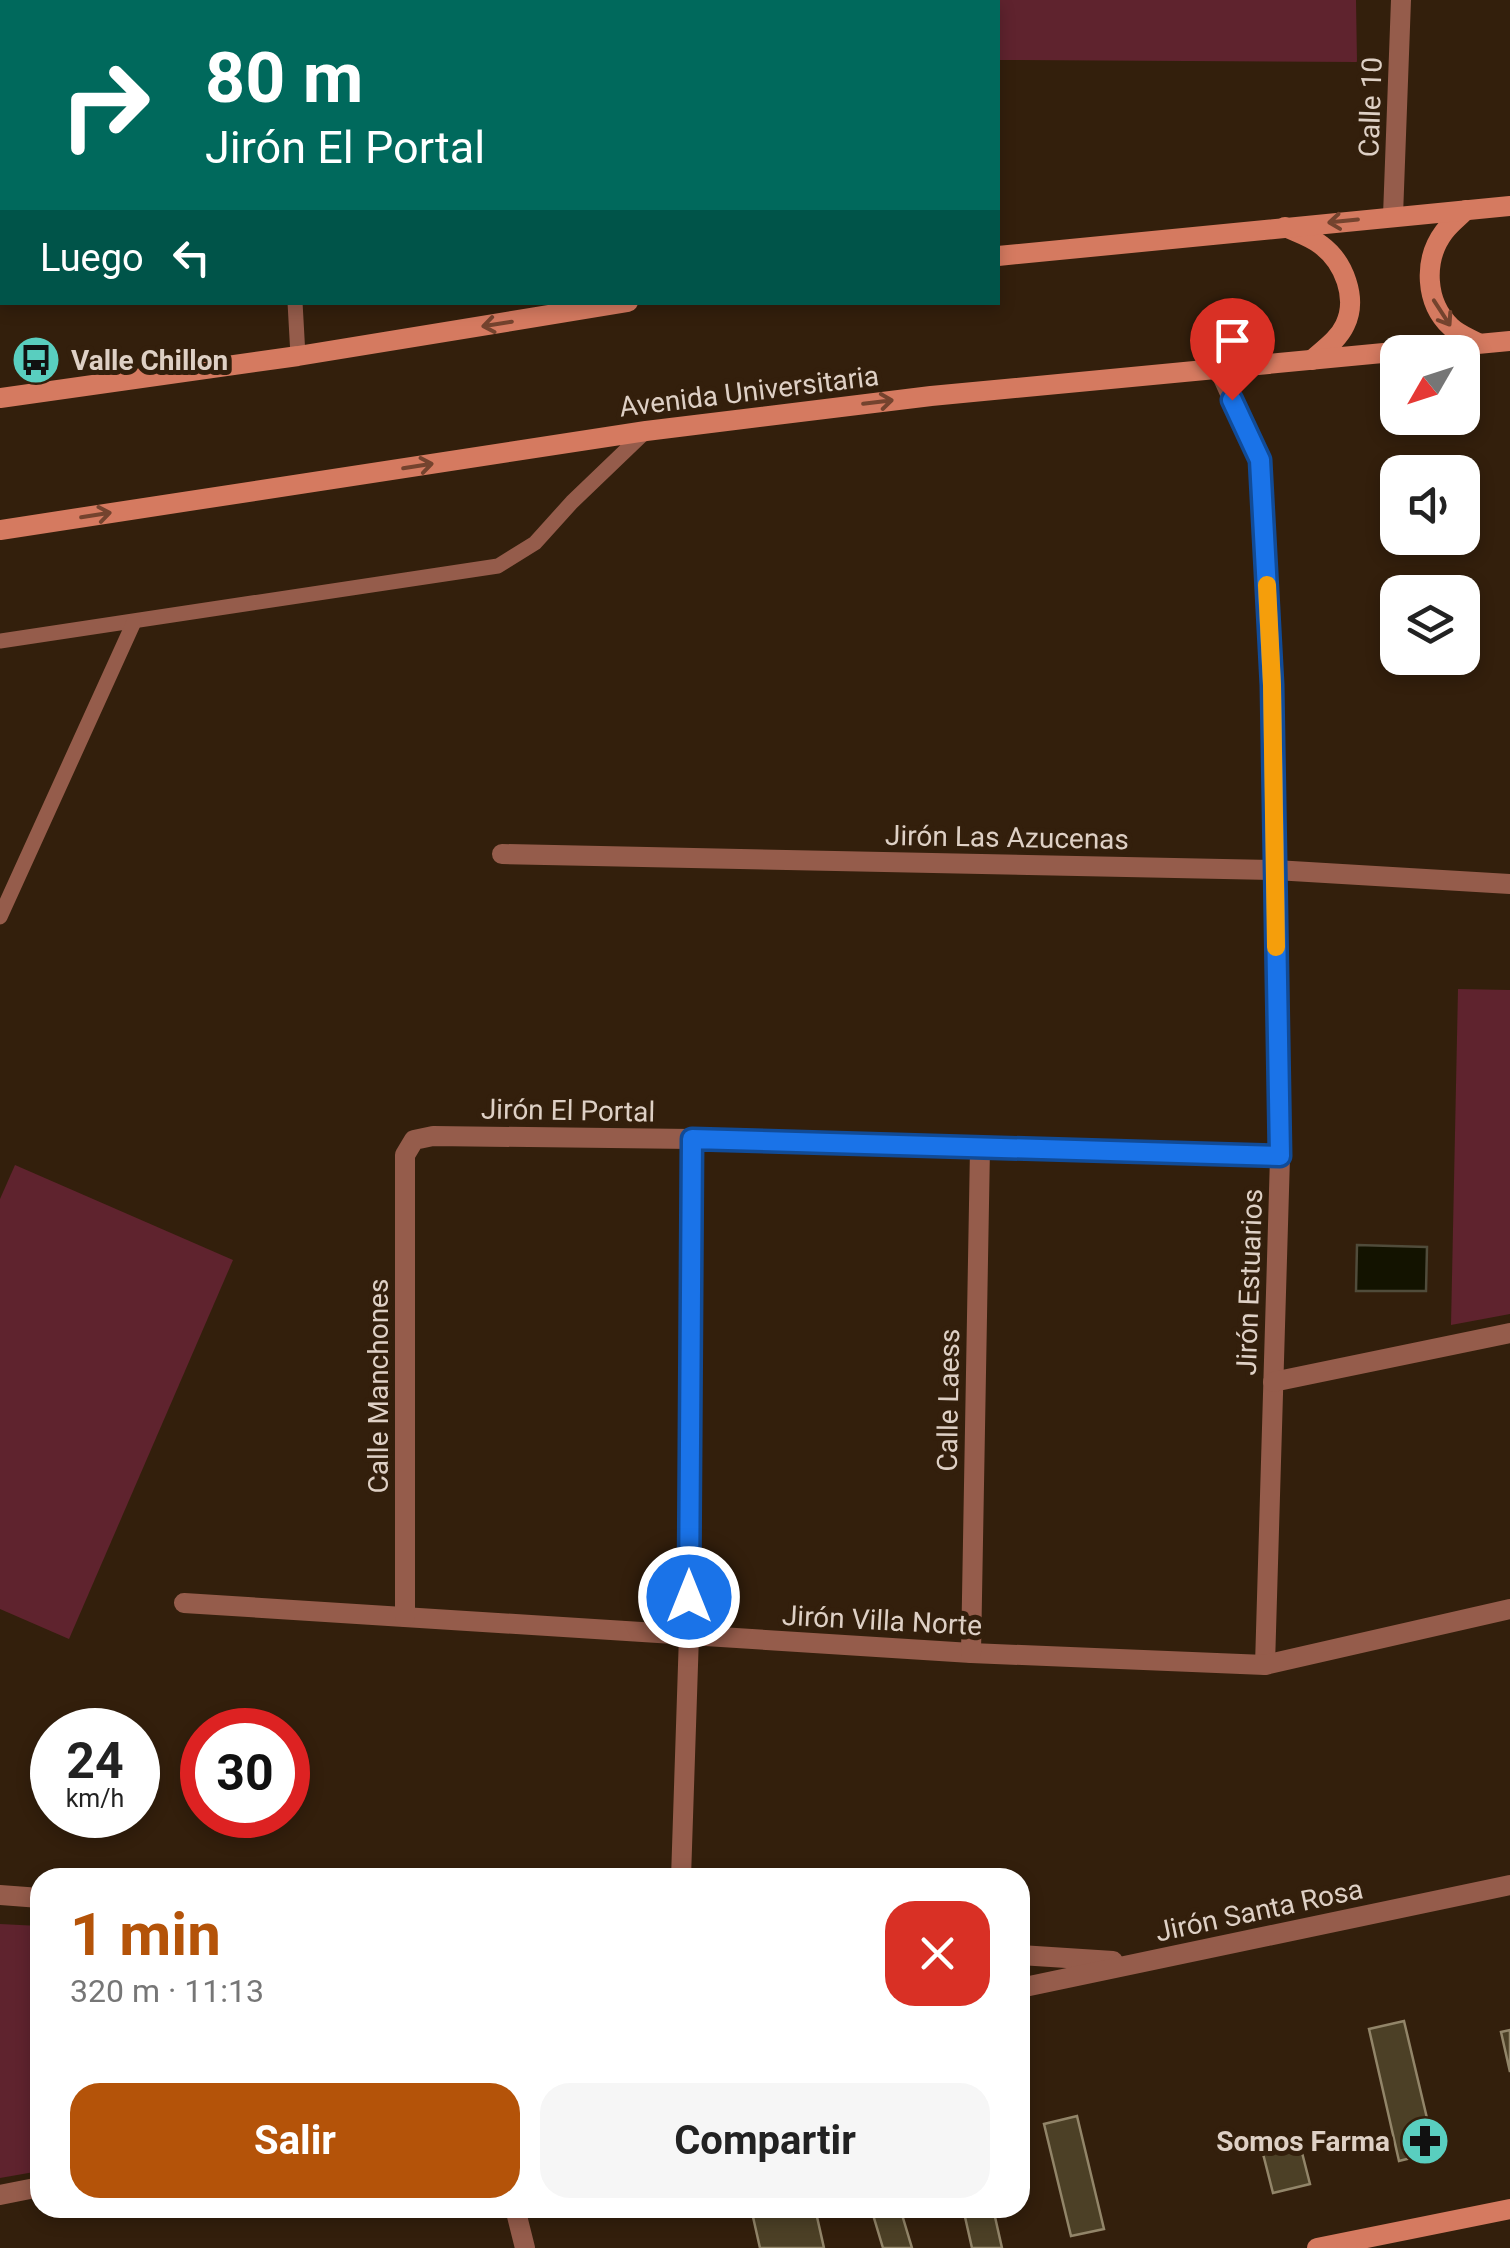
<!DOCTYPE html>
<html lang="es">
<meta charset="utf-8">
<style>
:root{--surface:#fff;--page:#f6f6f6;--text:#222;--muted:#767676;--accent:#b45309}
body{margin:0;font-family:Roboto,sans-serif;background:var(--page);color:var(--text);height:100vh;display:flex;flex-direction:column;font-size:38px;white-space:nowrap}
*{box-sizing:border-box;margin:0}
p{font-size:32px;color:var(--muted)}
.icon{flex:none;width:55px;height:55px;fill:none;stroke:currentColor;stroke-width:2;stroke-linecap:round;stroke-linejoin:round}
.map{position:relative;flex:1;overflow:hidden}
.details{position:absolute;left:30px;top:1868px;width:1000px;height:350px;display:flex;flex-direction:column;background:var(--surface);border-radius:30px;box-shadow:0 5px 15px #0003}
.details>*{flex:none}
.hud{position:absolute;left:0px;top:0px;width:1000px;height:305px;box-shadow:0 5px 15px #0003;background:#00695c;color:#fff;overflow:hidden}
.needle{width:65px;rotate:231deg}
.buttons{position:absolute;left:1380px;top:335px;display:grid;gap:20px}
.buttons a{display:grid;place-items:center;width:100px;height:100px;border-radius:20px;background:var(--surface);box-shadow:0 5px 15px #0003;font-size:50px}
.speed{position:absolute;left:30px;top:1708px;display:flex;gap:20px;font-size:50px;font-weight:700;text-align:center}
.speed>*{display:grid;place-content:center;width:130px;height:130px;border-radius:50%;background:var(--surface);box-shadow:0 5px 15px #0003;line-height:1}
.speed small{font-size:25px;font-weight:400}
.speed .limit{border:15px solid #d22;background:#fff;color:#111}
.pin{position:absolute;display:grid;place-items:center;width:85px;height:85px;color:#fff;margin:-102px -42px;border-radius:50% 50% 50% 0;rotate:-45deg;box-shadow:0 0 10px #0007}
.pin .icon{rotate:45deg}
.me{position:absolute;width:110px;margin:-55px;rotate:0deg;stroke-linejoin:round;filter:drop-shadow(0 0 8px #0008)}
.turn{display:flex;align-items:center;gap:35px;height:210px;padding:0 40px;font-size:45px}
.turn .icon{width:130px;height:130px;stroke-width:2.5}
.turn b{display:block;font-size:70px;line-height:85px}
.then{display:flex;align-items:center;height:95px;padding:0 40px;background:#0003;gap:20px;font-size:38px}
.round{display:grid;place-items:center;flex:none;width:105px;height:105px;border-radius:30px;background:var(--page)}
.headline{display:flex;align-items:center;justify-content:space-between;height:170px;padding:0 40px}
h1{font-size:60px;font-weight:700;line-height:75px;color:var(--accent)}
.primary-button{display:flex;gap:20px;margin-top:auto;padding:20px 40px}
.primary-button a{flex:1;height:115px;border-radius:30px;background:var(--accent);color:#fff;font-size:40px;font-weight:700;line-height:115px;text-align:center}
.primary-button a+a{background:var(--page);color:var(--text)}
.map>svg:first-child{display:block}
.green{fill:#5f232e}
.water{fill:#131300;stroke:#504c3b;stroke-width:2.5}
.building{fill:#4c4026;stroke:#928569;stroke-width:2.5}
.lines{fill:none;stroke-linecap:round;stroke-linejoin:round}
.service{stroke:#955c4b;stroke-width:15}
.minor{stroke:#955c4b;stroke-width:20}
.secondary{stroke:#d57a60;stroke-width:20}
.oneway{stroke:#74432e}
.route-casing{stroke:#114b97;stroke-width:25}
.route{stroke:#1a73e8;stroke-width:18}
.slow{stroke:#f59e0b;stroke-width:18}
.labels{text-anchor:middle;stroke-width:10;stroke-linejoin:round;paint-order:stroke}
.street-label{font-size:28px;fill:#ded0c5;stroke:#331f0c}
.poi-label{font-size:28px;font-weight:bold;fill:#ded0c5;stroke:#331f0c;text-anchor:start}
</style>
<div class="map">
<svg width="1510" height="2248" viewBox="0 0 1510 2248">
<rect width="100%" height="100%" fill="#331f0c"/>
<g class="green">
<polygon points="964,0 1356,0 1357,62 998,60 998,2 964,2"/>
<polygon points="1458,989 1510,990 1510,1314 1451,1325"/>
<polygon points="15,1165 233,1260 69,1639 0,1609 0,1199"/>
<polygon points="0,1924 40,1926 40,2171 0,2178"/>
</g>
<polygon class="water" points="1357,1245 1427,1247 1426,1291 1356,1291"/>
<g class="building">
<polygon points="1404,2021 1435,2152 1399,2161 1369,2029"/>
<polygon points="1510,2030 1510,2072 1501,2032"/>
<polygon points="1077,2116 1104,2229 1071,2236 1044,2124"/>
<polygon points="1297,2133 1310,2184 1273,2193 1260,2142"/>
<polygon points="751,2208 815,2208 824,2248 760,2248"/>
<polygon points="871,2208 900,2208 912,2248 883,2248"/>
<polygon points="963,2208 993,2208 1002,2248 972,2248"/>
</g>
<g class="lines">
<g class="service">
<polyline points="279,0 279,2"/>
<polyline points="295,302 298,356"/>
<polyline points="0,641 498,566 535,543 572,502 646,431"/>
<polyline points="0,917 134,622"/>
</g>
<g class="minor">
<polyline points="957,0 957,2"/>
<polyline points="1393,216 1401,0"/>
<polyline points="1219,369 1260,460 1272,685 1280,1157 1265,1665"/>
<polyline points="502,854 1275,870 1510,884"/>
<polyline points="1273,1382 1510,1333"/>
<polyline points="184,1603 971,1653 1265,1665 1510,1609"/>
<polyline points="405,1617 405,1155 414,1140 433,1136 692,1139 1280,1157"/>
<polyline points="971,1653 980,1148"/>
<polyline points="681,1878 689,1635 692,1139"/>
<polyline points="0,1895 40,1898"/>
<polyline points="1020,1955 1113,1961"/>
<polyline points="1020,1988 1510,1885"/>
<polyline points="0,2195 40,2187"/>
<polyline points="515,2208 525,2248"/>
</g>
<g class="secondary">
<path d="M 1466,210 C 1459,217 1450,224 1444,232 C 1423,260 1425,303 1451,327 C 1458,334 1469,338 1478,343"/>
<path d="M 1285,227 C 1298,233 1311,237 1321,245 C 1344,262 1358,298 1345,325 C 1338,340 1324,349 1312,360"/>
<polyline points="998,256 1510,206"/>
<polyline points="0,398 298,356 628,302"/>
<polyline points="0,530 646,431 931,396 1510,341"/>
<polyline points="1317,2248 1510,2209"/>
</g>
</g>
<defs><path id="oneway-shaft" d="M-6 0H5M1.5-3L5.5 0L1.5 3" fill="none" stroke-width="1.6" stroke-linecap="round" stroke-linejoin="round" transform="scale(2.5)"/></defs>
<g class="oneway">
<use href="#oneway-shaft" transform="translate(1343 221) rotate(174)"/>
<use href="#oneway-shaft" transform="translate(1442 313) rotate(57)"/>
<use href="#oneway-shaft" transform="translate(497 324) rotate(171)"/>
<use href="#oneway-shaft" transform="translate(878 402) rotate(-7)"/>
<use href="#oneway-shaft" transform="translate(418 466) rotate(-9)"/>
<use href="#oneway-shaft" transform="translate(96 515) rotate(-9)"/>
</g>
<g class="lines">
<g class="route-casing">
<polyline id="route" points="689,1597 692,1139 1280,1156 1272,685 1260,460 1232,400"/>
</g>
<use href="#route" class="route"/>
<polyline class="slow" points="1267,585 1272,685 1276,947"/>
</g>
<defs>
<g id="bus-disc" transform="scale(2.5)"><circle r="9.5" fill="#59cebf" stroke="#331f0c"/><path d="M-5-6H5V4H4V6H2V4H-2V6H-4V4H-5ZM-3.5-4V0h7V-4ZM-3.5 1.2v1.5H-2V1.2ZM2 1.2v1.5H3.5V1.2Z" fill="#111"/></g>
<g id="pharmacy-disc" transform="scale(2.5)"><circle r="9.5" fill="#59cebf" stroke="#331f0c"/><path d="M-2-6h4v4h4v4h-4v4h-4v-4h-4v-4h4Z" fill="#111"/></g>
</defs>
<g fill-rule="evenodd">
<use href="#bus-disc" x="36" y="360"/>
<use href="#pharmacy-disc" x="1425" y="2141"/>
</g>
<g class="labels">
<g class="street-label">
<text transform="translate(1370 107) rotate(-88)" y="10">Calle 10</text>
<text transform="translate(749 391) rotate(-7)" y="10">Avenida Universitaria</text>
<text transform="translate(1007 837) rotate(1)" y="10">Jirón Las Azucenas</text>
<text transform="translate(568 1110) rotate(1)" y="10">Jirón El Portal</text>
<text transform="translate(1249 1282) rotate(-88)" y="10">Jirón Estuarios</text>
<text transform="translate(378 1386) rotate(-90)" y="10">Calle Manchones</text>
<text transform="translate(948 1400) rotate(-89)" y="10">Calle Laess</text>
<text transform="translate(882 1620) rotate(3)" y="10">Jirón Villa Norte</text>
<text transform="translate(1259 1910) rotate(-12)" y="10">Jirón Santa Rosa</text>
</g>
<g class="poi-label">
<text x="71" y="370">Valle Chillon</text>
<text x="1390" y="2151" text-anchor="end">Somos Farma</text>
</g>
</g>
</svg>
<div class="buttons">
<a><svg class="needle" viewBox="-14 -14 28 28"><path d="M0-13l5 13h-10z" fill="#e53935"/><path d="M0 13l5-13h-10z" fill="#767676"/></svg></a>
<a><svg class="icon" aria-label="sound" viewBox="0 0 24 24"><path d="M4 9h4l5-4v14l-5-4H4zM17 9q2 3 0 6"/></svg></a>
<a><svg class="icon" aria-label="layers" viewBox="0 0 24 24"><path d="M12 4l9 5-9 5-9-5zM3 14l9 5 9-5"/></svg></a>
</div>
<div class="speed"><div>24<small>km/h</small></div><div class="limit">30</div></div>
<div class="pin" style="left:1232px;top:400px;background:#d93025"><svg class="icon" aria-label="arrive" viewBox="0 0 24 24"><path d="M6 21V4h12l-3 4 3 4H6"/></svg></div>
<svg class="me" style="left:689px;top:1597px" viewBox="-20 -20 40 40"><circle r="17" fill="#1a73e8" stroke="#fff" stroke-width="3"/><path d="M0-11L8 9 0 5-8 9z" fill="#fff"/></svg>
<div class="hud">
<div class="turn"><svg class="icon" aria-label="right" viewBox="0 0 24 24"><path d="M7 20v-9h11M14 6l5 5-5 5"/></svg><div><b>80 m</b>Jirón El Portal</div></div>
<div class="then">Luego<svg class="icon" aria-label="left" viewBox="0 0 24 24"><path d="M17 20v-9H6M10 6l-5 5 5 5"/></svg></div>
</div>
<section class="details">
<div class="headline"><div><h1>1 min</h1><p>320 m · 11:13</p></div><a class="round" style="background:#d93025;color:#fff"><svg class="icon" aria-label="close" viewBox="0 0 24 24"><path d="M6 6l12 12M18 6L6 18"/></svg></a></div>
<div class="primary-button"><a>Salir</a><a>Compartir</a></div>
</section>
</div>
